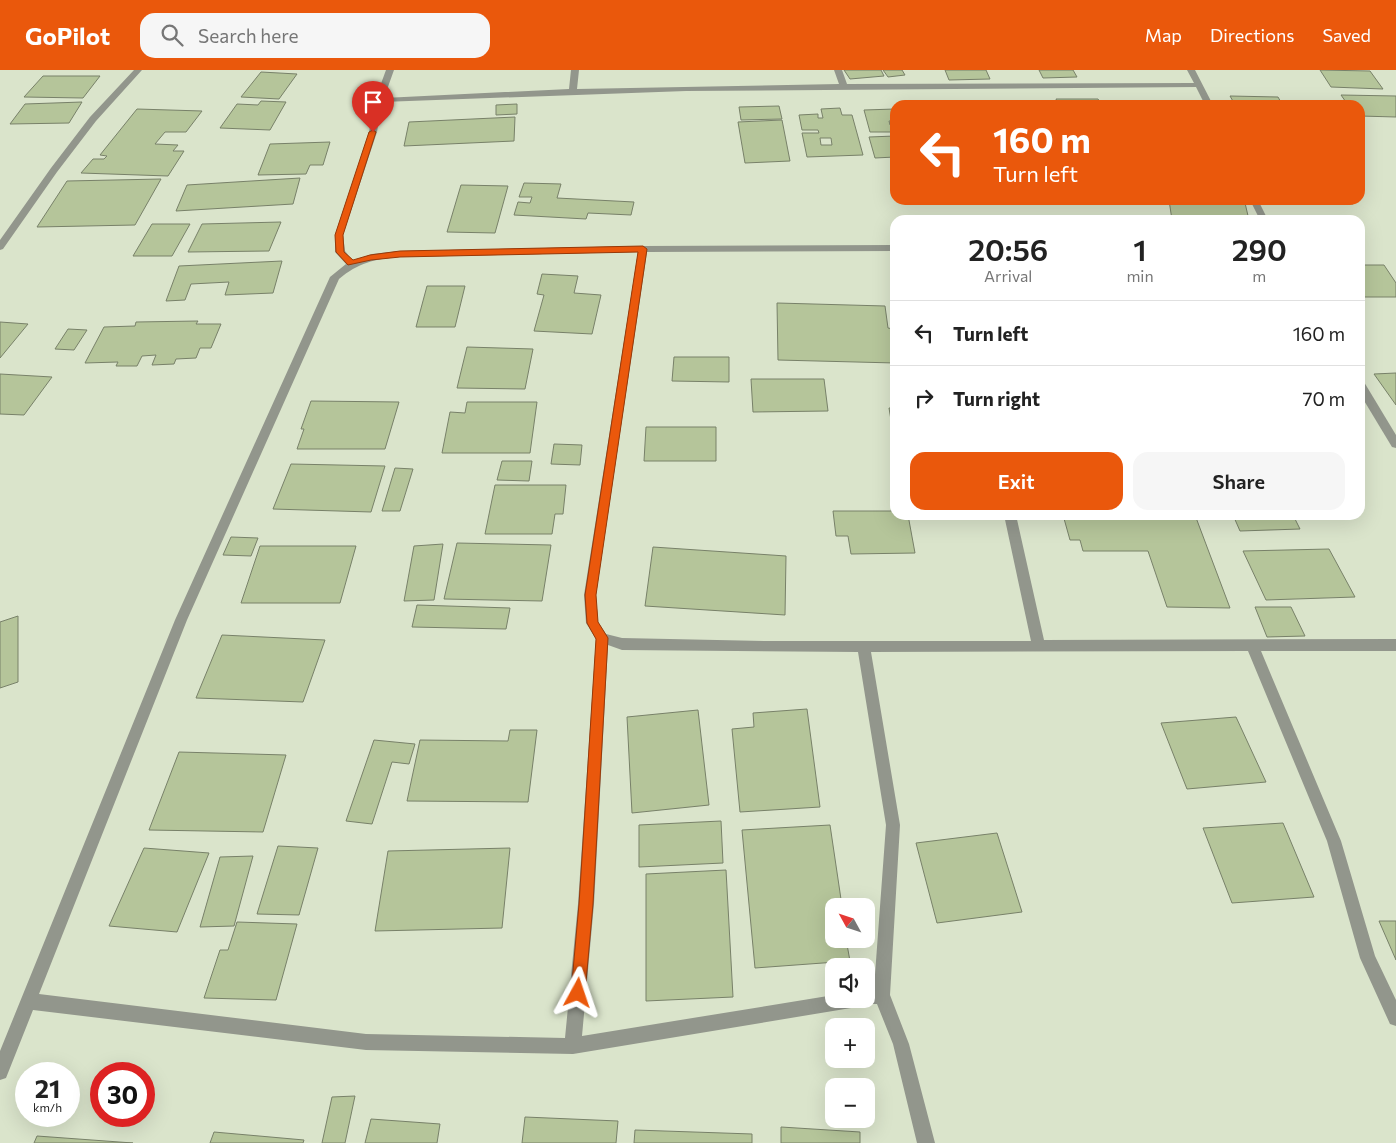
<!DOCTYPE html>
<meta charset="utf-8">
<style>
:root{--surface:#fff;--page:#f6f6f6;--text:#222;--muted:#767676;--line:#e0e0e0;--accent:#ea580c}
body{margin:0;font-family:Commissioner,sans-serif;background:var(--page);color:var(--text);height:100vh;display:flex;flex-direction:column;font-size:19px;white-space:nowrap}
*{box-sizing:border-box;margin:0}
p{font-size:16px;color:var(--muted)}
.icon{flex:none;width:28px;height:28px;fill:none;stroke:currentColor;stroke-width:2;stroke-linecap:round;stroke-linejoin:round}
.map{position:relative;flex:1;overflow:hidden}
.details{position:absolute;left:890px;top:145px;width:475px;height:305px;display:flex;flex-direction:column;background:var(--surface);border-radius:15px;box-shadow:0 5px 20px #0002}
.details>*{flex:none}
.top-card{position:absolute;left:890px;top:30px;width:475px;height:105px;border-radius:15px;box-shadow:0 5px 20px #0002;background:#ea580c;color:#fff;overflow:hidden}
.needle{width:32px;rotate:310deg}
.fabs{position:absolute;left:825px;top:828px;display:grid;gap:10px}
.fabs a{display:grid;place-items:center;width:50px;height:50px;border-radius:10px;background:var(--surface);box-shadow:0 5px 20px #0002;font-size:25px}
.speed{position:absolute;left:15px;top:992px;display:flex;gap:10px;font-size:25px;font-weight:700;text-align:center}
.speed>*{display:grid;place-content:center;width:65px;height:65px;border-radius:50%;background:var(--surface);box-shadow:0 5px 20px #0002;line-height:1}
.speed small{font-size:12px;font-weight:400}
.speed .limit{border:8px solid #d22;background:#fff;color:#111}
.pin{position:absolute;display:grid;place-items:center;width:42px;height:42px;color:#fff;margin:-51px -21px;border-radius:50% 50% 50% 0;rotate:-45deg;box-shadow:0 0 5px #0007}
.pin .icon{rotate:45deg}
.me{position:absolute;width:55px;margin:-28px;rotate:5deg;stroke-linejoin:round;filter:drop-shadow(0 0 4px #0008)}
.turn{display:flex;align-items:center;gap:18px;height:105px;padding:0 20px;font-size:22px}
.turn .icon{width:65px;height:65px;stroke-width:2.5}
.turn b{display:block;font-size:35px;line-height:42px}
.eta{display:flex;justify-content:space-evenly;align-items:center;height:85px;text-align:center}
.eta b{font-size:30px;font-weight:600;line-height:35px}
.cta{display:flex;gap:10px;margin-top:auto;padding:10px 20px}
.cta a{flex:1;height:58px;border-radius:15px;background:var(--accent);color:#fff;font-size:20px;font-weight:600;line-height:58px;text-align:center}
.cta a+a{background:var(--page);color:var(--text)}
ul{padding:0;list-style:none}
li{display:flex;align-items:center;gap:15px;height:65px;padding:0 20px;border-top:1px solid var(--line)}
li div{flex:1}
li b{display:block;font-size:19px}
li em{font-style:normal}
header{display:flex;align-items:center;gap:30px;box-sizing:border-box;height:70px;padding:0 25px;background:var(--accent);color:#fff}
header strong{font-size:24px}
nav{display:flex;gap:28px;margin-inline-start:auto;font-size:18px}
.search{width:350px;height:45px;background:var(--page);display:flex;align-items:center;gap:12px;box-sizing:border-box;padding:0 18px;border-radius:15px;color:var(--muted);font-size:19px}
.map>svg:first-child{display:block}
.building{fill:#b5c59a;stroke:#788169;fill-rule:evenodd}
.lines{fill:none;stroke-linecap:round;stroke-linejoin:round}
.street{fill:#92968c;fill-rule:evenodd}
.route{fill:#ea580c;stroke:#983908}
</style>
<header>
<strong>GoPilot</strong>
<div class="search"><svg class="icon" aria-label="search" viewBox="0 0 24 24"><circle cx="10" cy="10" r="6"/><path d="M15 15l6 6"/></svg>Search here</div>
<nav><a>Map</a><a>Directions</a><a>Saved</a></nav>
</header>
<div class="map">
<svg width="1396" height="1073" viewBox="0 0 1396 1073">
<rect width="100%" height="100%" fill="#dae4cb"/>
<g class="building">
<polygon points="844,0 881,0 884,6 850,9"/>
<polygon points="883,0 902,0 905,5 888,7"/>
<polygon points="945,0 986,0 990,9 949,10"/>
<polygon points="1039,0 1073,0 1077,7 1043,8"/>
<polygon points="1320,0 1370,1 1383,19 1331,17"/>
<polygon points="261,2 297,4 279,29 241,27"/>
<polygon points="43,6 100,6 83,28 24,27"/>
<polygon points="1341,25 1396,26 1396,47 1360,46 1360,35 1348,35"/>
<polygon points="1230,26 1278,27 1282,34 1234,33"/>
<polygon points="1056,29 1098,29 1102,35 1058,35"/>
<polygon points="261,31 286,32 270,60 220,58 237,34 258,35"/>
<polygon points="82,32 69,53 10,54 25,34"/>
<polygon points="517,34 517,44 496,45 496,35"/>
<polygon points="779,36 782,49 741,50 739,37"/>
<path d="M 840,38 L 842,45 L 852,45 L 863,85 L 807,87 L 802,63 L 819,63 L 818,60 L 802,60 L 799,45 L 818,44 L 818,48 L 823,48 L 821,39 ZM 820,68 L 831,68 L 832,75 L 821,75 Z"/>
<polygon points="137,39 202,41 186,62 165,62 155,74 178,75 173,81 184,81 168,106 81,103 93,89 104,89 107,86 100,85"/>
<polygon points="895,39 895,51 889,51 890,55 895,54 895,62 870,62 864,40"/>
<polygon points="515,47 514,71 404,76 409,52"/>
<polygon points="782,50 790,91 745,93 738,52"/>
<polygon points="895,66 895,87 875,88 869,67"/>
<polygon points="330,72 323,95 310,95 306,104 258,105 270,74"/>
<polygon points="300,108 293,134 176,141 187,115"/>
<polygon points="161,109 135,155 37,157 67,111"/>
<polygon points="524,113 561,114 557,128 634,132 631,145 588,143 586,149 514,145 518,132 530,133 532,127 519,127"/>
<polygon points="461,115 508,116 495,163 447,162"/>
<polygon points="1169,130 1219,130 1245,133 1249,150 1172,150"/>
<polygon points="1308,130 1350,130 1353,134 1310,133"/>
<polygon points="281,152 269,181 188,182 202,154"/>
<polygon points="152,154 190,154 172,186 133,186"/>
<polygon points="282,191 273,223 225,225 229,212 191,214 185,230 166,231 179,196"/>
<polygon points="1360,195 1384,195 1396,213 1396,227 1360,227"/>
<polygon points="542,204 578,206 574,223 601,225 592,264 534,261 544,225 537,224"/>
<polygon points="427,216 465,216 455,257 416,257"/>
<polygon points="777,233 885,236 888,258 893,259 895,293 778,290"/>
<polygon points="198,251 196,254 221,254 211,278 200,278 196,288 176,289 174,294 152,295 156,285 142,286 137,296 116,296 118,292 85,293 104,257 135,256 136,252"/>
<polygon points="0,252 28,254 0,288"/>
<polygon points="68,259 87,260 74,280 55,279"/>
<polygon points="467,277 533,279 525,319 457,318"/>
<polygon points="674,287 729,287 729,312 672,311"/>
<polygon points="1396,303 1396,335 1374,304"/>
<polygon points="0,304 52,307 24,345 0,344"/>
<polygon points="751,309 824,309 828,341 753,342"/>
<polygon points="311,331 399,332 385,379 297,379 304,359 301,359"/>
<polygon points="467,332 537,332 530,383 442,383 450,342 465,343"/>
<polygon points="889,338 895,338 895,374"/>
<polygon points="646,357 716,357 716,391 644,391"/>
<polygon points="554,374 582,375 580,395 551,394"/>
<polygon points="502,391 532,391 529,411 497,410"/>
<polygon points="291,394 385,396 371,442 273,439"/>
<polygon points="395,398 413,399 400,441 382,441"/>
<polygon points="495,415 566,415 563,444 555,444 552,464 485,464"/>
<polygon points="833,441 895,441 895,445 908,445 915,483 851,484 848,466 836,466"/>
<polygon points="1063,445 1195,445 1230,538 1167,537 1148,481 1083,481 1080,470 1070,470"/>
<polygon points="1233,445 1293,445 1300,459 1240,461"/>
<polygon points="231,467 258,468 251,486 223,485"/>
<polygon points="457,473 551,475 542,531 444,529"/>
<polygon points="443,474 434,530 404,531 414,476"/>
<polygon points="260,476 356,476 340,533 241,533"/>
<polygon points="653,477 786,486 785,545 645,536"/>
<polygon points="1329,479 1355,527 1266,530 1243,481"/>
<polygon points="417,535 510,538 506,559 412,557"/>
<polygon points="1255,537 1291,537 1305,566 1267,567"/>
<polygon points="18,546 18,612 0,618 0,552"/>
<polygon points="222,565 325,570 303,632 196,628"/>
<polygon points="807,639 820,737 740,742 732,659 754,657 753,643"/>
<polygon points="698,640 709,735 632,743 627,647"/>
<polygon points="1236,647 1266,712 1187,719 1161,653"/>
<polygon points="510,660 537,660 528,732 407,731 420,670 508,671"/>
<polygon points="374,670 415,674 409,694 392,692 372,754 346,751"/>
<polygon points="179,682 286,685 263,762 149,760"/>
<polygon points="721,751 723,793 639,797 639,755"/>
<polygon points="1283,753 1314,827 1232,833 1203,758"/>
<polygon points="830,755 842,836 834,836 834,869 846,869 850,891 755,898 742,760"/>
<polygon points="997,763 1022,842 937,853 916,773"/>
<polygon points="278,776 318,778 299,845 257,844"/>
<polygon points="144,778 209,783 177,862 109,856"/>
<polygon points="510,778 502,858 375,861 388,781"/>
<polygon points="253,786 234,856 200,857 220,787"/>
<polygon points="726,800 733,927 646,931 646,804"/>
<polygon points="1379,851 1396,851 1396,890"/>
<polygon points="237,852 297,854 276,930 204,928 220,880 228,880"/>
<polygon points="355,1026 345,1073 322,1073 332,1027"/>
<polygon points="525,1047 618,1051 616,1073 522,1073"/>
<polygon points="371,1049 440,1054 437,1073 365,1073"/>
<polygon points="781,1057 860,1062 860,1073 781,1073"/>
<polygon points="635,1060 752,1064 752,1073 634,1073"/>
<polygon points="214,1062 304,1070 303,1073 210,1073"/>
<polygon points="37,1066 133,1073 34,1073"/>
</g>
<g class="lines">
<g class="street">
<polygon points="134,0 142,0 96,51 57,102 3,179 0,180 0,170 51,98 90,47"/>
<path d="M 386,0 L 394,0 L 384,28 L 569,19 L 571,0 L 579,0 L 577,19 L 839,14 L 834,0 L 842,0 L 847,14 L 1194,13 L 1187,0 L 1195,0 L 1213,35 L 1205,35 L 1196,17 L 686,21 L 382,32 L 377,62 L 343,165 L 345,181 L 353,191 L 372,184 L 399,181 L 643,176 L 895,175 L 895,181 L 647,182 L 596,525 L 598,552 L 606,564 L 622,568 L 766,571 L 1031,571 L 1004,445 L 1016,445 L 1044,570 L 1396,569 L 1396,581 L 1261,581 L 1341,771 L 1375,886 L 1396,930 L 1396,956 L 1390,954 L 1360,888 L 1327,771 L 1248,581 L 871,582 L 900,755 L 890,925 L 909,974 L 935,1073 L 917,1073 L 893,974 L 877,934 L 863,934 L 857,937 L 573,984 L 366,980 L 33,940 L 6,1008 L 0,1010 L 0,981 L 175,550 L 330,207 L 346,194 L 335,182 L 335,165 L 369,62 L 375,30 ZM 638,182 L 584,525 L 586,553 L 596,569 L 578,834 L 565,968 L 366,964 L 39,924 L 187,550 L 339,209 C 358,193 375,189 399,187 ZM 608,575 L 622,580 L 858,582 L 886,755 L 874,918 L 866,919 L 866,929 L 834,929 L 834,925 L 582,966 L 594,834 Z"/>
<polygon points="1250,130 1258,130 1268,150 1260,150"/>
<polygon points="1360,311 1364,312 1396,365 1396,378 1392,377 1360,324"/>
</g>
</g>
<polygon class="route" points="373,60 376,62 343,165 344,182 353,190 370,185 400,181 643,176 647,179 596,525 598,552 608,568 593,834 585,923 583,928 578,930 573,928 571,923 579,834 596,569 587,553 585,525 638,182 400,187 371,190 348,195 336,182 335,165 369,62"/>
</svg>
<div class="fabs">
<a><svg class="needle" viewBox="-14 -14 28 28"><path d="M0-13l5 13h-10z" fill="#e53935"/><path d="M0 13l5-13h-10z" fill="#767676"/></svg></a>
<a><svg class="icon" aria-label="sound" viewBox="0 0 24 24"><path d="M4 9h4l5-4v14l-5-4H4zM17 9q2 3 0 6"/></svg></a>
<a>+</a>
<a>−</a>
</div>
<div class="speed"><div>21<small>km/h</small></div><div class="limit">30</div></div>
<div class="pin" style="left:373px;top:62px;background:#d93025"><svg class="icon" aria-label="arrive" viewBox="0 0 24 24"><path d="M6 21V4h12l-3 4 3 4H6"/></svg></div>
<svg class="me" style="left:578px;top:923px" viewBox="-20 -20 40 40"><path d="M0-17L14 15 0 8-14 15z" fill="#ea580c" stroke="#fff" stroke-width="4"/></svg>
<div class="top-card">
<div class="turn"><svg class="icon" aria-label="left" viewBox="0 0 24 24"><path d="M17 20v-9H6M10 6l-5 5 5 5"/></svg><div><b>160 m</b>Turn left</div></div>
</div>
<section class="details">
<div class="eta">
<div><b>20:56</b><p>Arrival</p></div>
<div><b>1</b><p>min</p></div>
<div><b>290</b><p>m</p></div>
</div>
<ul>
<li><svg class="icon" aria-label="left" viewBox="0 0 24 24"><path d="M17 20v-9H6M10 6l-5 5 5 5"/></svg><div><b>Turn left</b></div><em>160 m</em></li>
<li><svg class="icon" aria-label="right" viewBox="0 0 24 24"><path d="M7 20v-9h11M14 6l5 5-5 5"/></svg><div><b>Turn right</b></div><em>70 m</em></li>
</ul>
<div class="cta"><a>Exit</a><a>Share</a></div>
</section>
</div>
